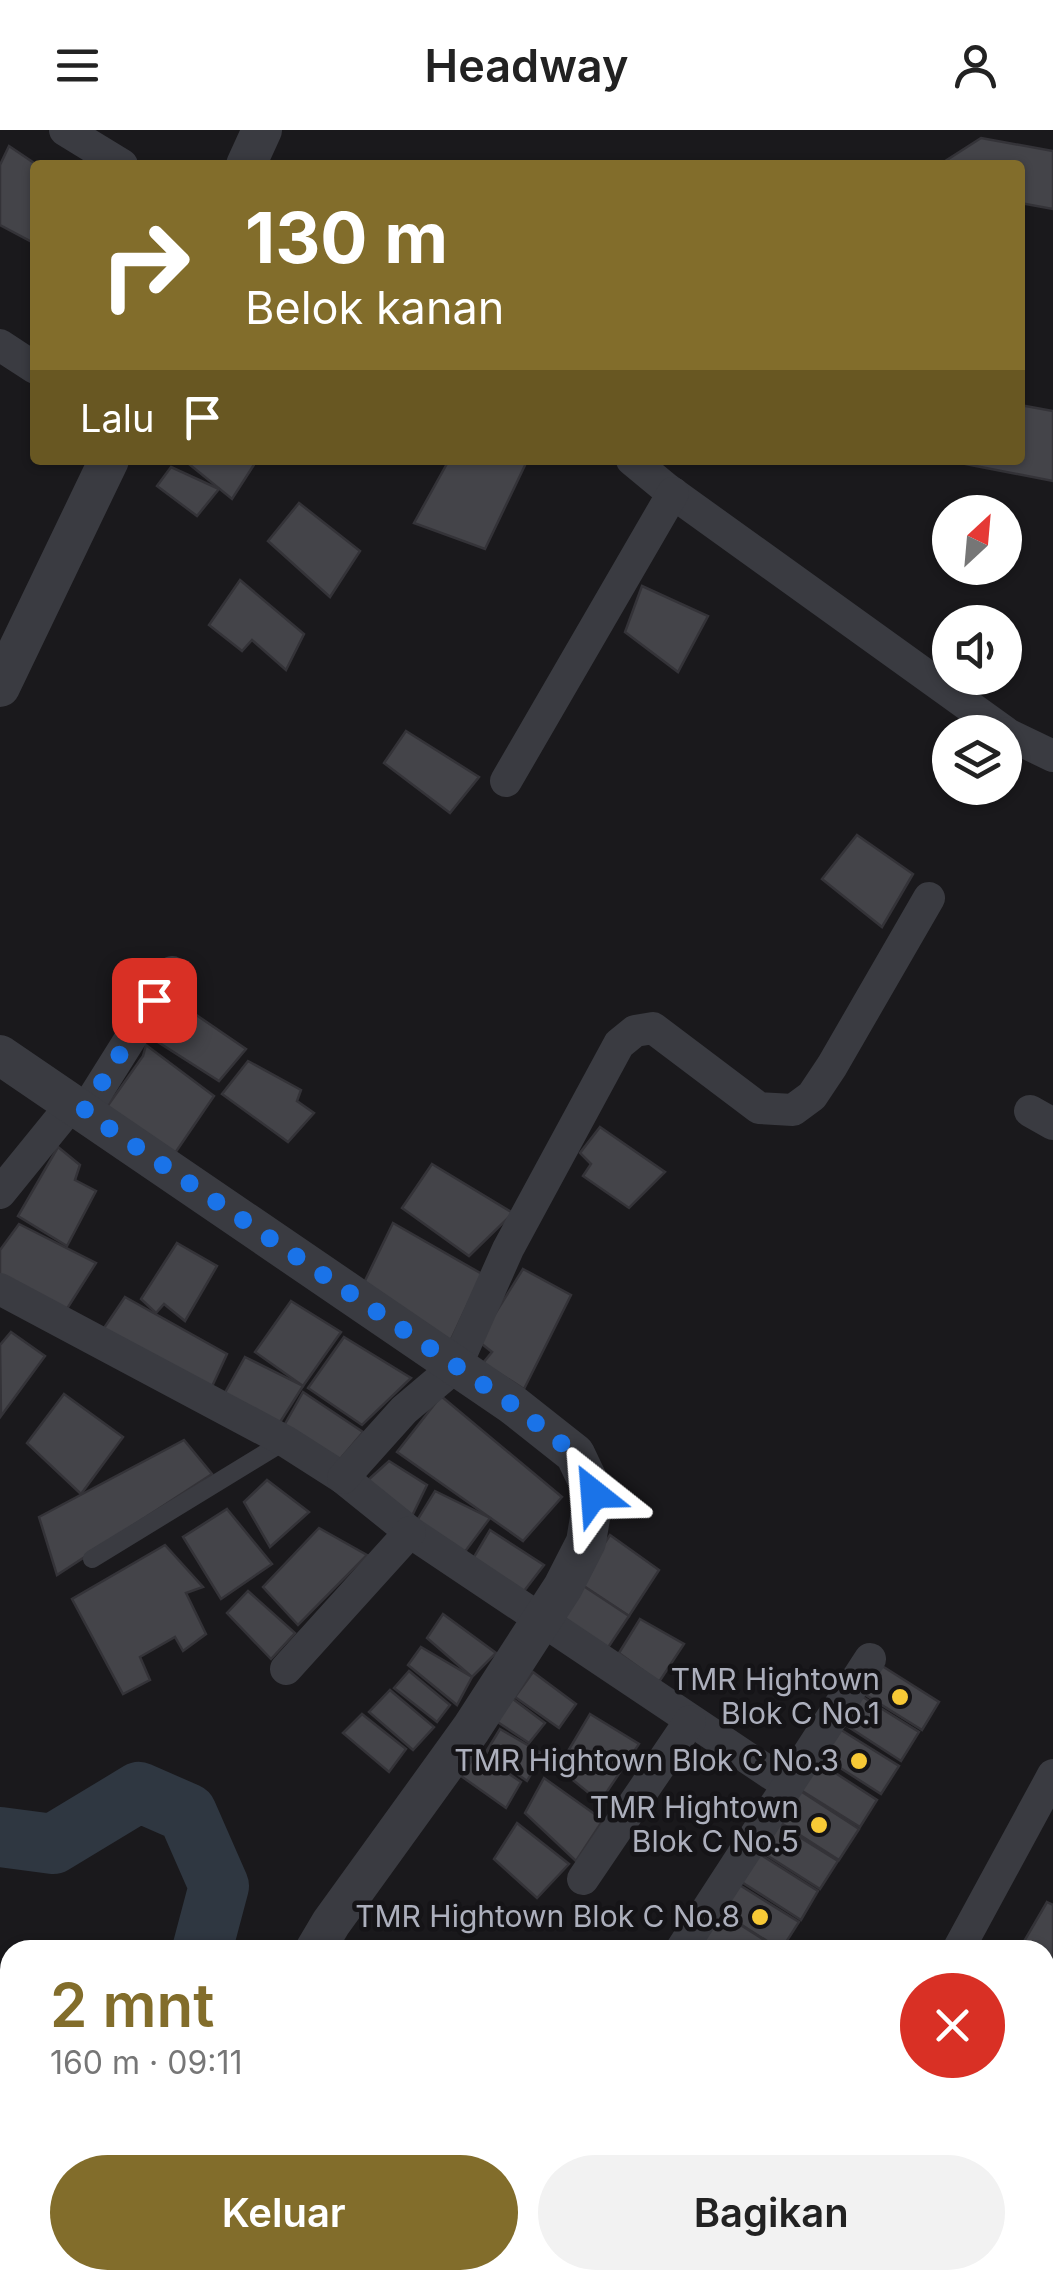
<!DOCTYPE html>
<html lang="id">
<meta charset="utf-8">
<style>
:root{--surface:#fff;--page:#f2f2f2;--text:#222;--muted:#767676;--accent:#826d2b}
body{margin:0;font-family:Inter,sans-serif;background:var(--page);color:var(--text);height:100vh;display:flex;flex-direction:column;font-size:38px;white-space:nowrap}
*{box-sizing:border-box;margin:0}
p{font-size:32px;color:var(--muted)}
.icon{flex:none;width:55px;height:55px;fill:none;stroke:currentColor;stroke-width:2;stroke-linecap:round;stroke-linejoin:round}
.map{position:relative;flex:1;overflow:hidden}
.drawer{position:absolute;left:0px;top:1810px;width:1055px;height:350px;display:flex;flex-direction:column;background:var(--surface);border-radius:30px 30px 0 0;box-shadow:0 2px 8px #0004}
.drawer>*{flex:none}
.top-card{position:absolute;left:30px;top:30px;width:995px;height:305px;border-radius:10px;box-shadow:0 2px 8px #0004;background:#826d2b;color:#fff;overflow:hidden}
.needle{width:65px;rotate:26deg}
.tools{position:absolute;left:932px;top:365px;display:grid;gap:20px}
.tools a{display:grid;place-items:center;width:90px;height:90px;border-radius:50%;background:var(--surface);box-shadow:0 2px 8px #0004;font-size:50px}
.pin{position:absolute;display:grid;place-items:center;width:85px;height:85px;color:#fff;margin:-42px;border-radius:20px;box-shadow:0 5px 15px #0006}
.me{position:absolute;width:110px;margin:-55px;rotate:332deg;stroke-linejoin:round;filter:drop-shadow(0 0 8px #0008)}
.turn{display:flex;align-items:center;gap:35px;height:210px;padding:0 50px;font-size:45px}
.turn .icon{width:130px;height:130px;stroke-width:2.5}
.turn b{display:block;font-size:70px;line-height:85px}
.then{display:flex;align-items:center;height:95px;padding:0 50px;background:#0003;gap:20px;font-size:38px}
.round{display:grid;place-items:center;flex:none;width:105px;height:105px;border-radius:52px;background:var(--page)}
.overview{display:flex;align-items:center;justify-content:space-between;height:170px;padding:0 50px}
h1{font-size:60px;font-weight:600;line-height:75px;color:var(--accent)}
.primary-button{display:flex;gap:20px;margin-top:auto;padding:20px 50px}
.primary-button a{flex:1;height:115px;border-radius:60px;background:var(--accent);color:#fff;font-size:40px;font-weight:600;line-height:115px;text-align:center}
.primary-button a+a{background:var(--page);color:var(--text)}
header{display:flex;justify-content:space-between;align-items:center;height:130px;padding:0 50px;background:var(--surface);font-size:45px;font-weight:600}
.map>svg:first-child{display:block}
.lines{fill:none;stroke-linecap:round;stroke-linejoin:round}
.river{stroke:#2f3741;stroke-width:60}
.building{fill:#444449;stroke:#343338;stroke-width:2.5}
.service{stroke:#3a3b41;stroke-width:18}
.minor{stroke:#3a3b41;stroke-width:32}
.tertiary{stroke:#3a3b41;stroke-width:40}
.route{stroke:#1a73e8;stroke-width:18;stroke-dasharray:0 32.4}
.poi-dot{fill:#f7c936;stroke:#151417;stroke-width:4}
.labels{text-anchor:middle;stroke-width:9;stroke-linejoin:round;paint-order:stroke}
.poi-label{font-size:30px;fill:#acafbc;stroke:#151417;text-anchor:end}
</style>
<header><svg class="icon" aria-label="menu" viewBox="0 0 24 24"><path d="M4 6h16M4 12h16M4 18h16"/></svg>Headway<svg class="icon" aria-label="person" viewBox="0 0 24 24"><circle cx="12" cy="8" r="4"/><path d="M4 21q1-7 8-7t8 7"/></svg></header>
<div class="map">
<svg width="1053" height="2160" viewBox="0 0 1053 2160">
<rect width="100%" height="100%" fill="#1a191c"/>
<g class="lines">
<g class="river">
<polyline points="0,1707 53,1714 139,1662 187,1683 219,1756 202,1820"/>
<polyline points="337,2150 352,2160"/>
</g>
</g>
<g class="building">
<polygon points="981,8 1053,21 1053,79 1020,73 1020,35 939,35"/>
<polygon points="9,16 37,35 35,107 32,112 0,95 0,35"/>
<polygon points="1020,275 1053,281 1053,351 945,330 1020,330"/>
<polygon points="184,330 257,330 232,369"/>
<polygon points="449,330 527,331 485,419 414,393"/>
<polygon points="171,337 219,359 197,386 157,356"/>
<polygon points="299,373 360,421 330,467 268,411"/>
<polygon points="240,450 304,504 286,540 252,510 242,521 209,495"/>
<polygon points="642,456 708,486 678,542 625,502"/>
<polygon points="406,601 479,647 450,683 384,633"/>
<polygon points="857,705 913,744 882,797 822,749"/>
<polygon points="170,867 246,919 219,951 147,905"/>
<polygon points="146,915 214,966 171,1029 104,981 143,926"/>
<polygon points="248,931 301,960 297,971 314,983 288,1012 222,964"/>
<polygon points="600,997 665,1042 629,1078 583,1046 591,1034 580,1023"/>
<polygon points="58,1017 80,1035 75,1050 96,1061 67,1116 18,1086"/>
<polygon points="432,1034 513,1083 469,1126 402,1078"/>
<polygon points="393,1093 482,1144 447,1218 360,1161"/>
<polygon points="19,1094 96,1133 63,1185 0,1148 0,1120"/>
<polygon points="177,1113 217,1136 185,1191 164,1174 156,1183 141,1169"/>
<polygon points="523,1139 571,1165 524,1259 483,1233 492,1222 478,1211"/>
<polygon points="125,1167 227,1224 209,1263 100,1204"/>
<polygon points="291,1171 341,1202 303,1256 255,1222"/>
<polygon points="11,1202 45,1226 1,1286 0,1215"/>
<polygon points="344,1207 411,1248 362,1295 308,1258"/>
<polygon points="245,1227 303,1256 277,1297 222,1268"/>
<polygon points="303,1262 363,1302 335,1335 281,1301"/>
<polygon points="64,1264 123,1307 81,1364 27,1313"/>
<polygon points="441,1266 562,1367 523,1411 397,1322"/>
<polygon points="184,1310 212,1344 57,1445 39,1387"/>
<polygon points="389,1331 427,1355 411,1388 367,1351"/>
<polygon points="267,1350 309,1382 270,1417 244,1372"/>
<polygon points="435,1361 490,1388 461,1427 410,1402"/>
<polygon points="227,1379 272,1434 221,1469 183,1407"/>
<polygon points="319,1398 367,1425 298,1495 263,1457"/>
<polygon points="490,1400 544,1435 521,1465 471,1432"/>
<polygon points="610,1405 659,1440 629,1486 579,1453"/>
<polygon points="165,1415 203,1457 186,1463 206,1504 183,1521 175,1507 140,1527 150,1550 123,1564 72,1469"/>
<polygon points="579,1453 629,1486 605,1522 558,1492"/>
<polygon points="248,1461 295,1503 271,1529 227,1483"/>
<polygon points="443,1484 496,1523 472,1547 427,1508"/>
<polygon points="640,1489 684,1514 659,1552 619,1523"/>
<polygon points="421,1517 472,1547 457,1575 408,1535"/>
<polygon points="879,1534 939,1572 922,1600 861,1562"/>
<polygon points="409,1541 450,1575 437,1592 394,1558"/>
<polygon points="533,1542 576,1574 559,1598 515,1567"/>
<polygon points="390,1560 434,1597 413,1620 369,1582"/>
<polygon points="858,1564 919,1602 901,1631 841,1592"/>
<polygon points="509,1566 545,1593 529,1613 493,1589"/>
<polygon points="362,1584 406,1619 389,1642 343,1603"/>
<polygon points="590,1584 639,1614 600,1672 558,1638"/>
<polygon points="838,1598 899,1636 881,1664 820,1625"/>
<polygon points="500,1599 543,1624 527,1651 486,1622"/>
<polygon points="477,1622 521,1652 506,1678 461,1646"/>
<polygon points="817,1631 877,1670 860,1697 799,1659"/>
<polygon points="544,1648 603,1690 576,1731 525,1683"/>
<polygon points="799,1660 859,1699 839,1730 778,1691"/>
<polygon points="517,1693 569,1734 537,1768 494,1729"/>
<polygon points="777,1693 838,1731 820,1759 760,1721"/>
<polygon points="758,1723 818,1761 801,1790 740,1751"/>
<polygon points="738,1754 799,1792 781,1820 720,1781"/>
<polygon points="1047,1772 1053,1775 1053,1863 1045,1857 1045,1820 1019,1820"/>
<polygon points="720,1782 780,1820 718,1820 703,1810"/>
<polygon points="0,2066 10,2072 10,2080 0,2092"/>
<polygon points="744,2150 755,2150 783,2160 740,2160"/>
</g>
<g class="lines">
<polyline class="service" points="92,1429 285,1311"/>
<g class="minor">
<polyline points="65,0 122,35"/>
<polyline points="0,215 35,238"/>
<polyline points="632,330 667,359 1005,602"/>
<polyline points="1005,603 1053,626"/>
<polyline points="506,651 673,363"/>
<polyline points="85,981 172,842"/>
<polyline points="1030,981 1053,994"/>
<polyline points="0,1063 73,973"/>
<polyline points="0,1159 285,1311 343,1348 410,1402 788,1655"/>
<polyline points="343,1348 404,1280 456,1236 508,1119 619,914 635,901 653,898 759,978 793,980 812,966 832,936 929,768"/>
<polyline points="286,1539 410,1402"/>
<polyline points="583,1749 690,1591"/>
<polyline points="681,1820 870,1529"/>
<polyline points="958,1820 1053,1645"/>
<polyline points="1045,1967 1053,1972"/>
</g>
<g class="tertiary">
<polyline points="246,35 262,0"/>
<polyline points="0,557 109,330"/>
<polyline points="0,925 513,1275 575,1324 594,1364 586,1412 563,1457 471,1599 331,1793 315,1820"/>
<polyline points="533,2150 543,2160"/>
</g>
</g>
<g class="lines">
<polyline class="route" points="154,870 84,981 513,1275 575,1324 594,1364"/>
</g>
<g class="poi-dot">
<circle cx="900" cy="1567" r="10"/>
<circle cx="859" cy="1631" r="10"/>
<circle cx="819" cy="1695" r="10"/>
<circle cx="760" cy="1787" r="10"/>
</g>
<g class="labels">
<g class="poi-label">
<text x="880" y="1560">TMR Hightown<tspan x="880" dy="34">Blok C No.1</tspan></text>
<text x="839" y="1641">TMR Hightown Blok C No.3</text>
<text x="799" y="1688">TMR Hightown<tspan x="799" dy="34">Blok C No.5</tspan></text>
<text x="740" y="1797">TMR Hightown Blok C No.8</text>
</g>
</g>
</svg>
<div class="tools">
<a><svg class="needle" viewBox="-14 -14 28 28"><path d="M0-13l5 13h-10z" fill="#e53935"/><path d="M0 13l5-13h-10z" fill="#767676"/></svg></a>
<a><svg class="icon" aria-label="sound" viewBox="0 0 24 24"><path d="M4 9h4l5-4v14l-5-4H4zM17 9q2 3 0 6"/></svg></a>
<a><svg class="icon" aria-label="layers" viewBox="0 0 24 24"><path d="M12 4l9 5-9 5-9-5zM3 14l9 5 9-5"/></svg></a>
</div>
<div class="pin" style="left:154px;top:870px;background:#d93025"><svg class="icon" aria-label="arrive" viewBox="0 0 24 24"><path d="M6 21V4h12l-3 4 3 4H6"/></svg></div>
<svg class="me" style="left:594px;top:1364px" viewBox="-20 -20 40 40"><path d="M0-17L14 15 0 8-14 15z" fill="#1a73e8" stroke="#fff" stroke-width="4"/></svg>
<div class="top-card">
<div class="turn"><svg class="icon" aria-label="right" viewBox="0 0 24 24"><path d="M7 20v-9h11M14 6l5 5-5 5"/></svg><div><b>130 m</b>Belok kanan</div></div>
<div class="then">Lalu<svg class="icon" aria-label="arrive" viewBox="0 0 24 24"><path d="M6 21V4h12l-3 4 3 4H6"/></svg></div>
</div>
<section class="drawer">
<div class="overview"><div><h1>2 mnt</h1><p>160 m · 09:11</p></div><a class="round" style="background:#d93025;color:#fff"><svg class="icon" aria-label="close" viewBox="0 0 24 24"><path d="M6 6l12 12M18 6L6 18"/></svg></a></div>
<div class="primary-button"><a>Keluar</a><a>Bagikan</a></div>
</section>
</div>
